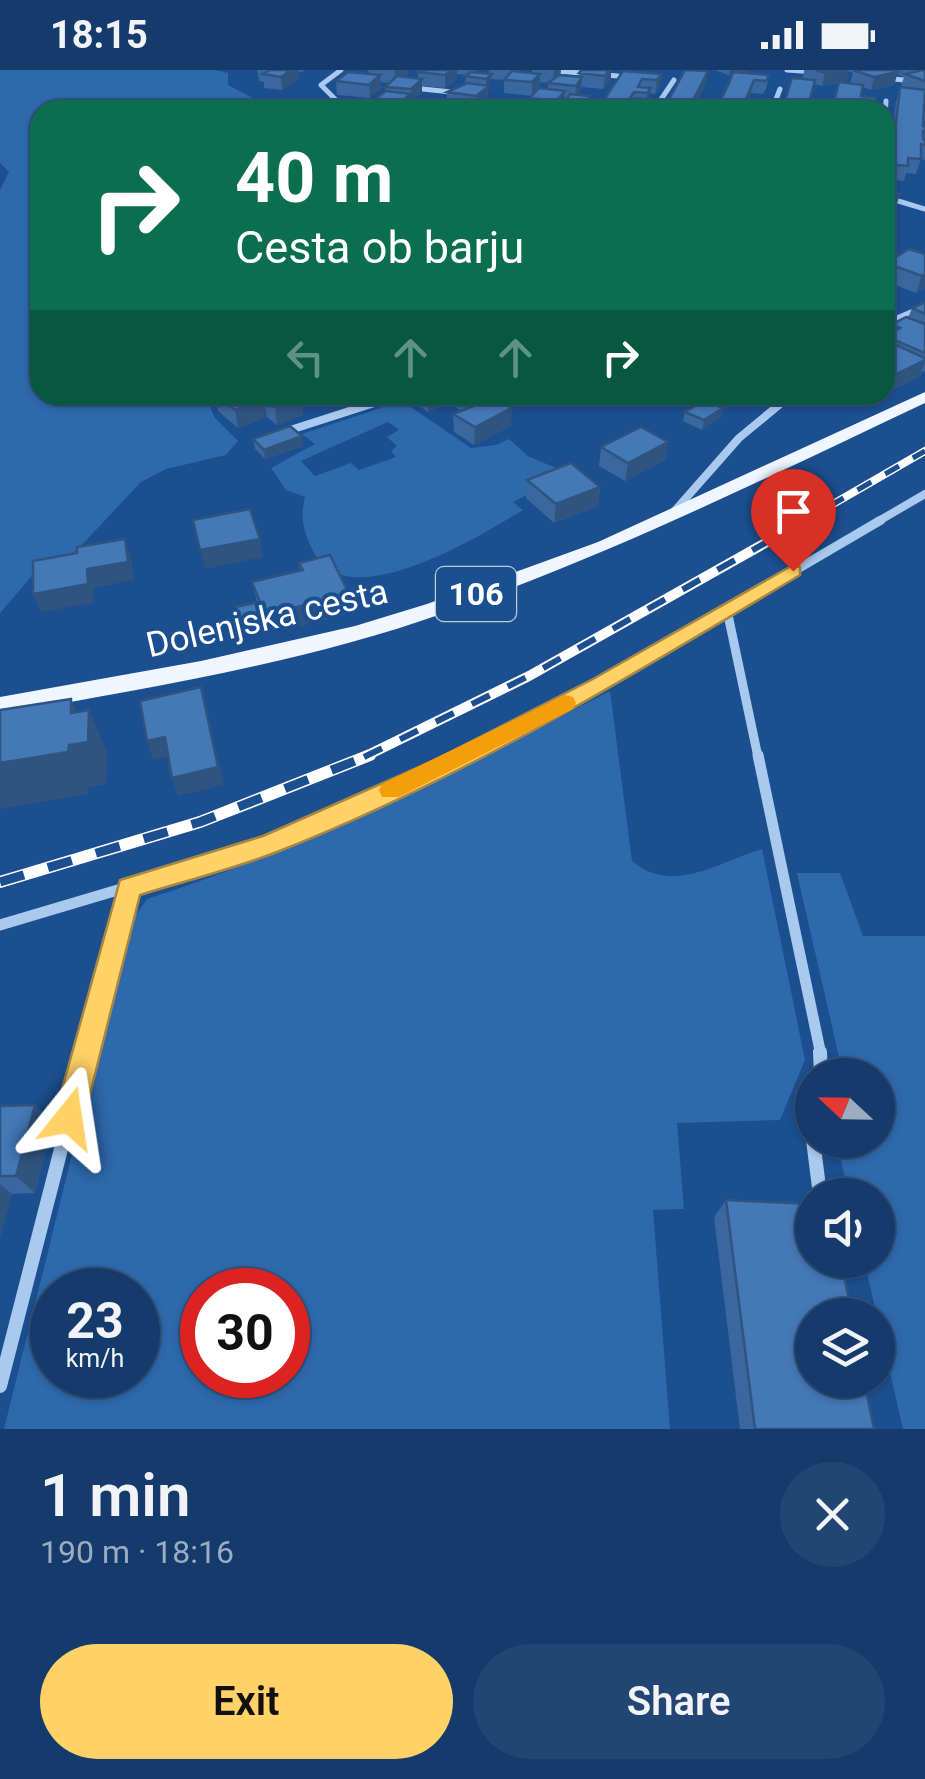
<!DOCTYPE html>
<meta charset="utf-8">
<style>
:root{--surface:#143b6b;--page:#214673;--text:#f1f3f6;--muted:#9dadc1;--line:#33557e;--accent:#ffd166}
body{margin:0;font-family:Roboto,sans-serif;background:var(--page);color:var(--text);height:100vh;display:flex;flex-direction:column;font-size:38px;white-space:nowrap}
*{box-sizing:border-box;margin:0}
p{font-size:32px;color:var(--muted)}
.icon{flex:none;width:55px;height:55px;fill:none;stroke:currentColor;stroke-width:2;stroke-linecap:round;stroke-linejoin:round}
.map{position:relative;height:1359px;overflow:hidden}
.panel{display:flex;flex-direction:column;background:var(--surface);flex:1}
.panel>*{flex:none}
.banner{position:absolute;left:30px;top:30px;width:865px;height:305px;border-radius:30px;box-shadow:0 2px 8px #0004,0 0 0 2px var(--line);background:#0b6e4f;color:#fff;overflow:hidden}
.needle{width:65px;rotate:292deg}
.fabs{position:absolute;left:795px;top:988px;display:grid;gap:20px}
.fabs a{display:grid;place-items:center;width:100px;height:100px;border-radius:50%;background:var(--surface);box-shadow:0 2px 8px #0004,0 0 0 2px var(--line);font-size:50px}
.speed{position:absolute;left:30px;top:1198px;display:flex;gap:20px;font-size:50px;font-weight:700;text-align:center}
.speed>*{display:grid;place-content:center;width:130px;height:130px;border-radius:50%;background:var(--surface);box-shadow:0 2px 8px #0004,0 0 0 2px var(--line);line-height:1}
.speed small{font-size:25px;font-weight:400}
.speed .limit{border:15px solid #d22;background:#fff;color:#111}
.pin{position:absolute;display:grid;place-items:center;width:85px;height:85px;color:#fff;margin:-102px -42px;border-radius:50% 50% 50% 0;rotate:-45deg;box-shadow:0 0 10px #0007}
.pin .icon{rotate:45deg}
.me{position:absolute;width:110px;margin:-55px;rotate:15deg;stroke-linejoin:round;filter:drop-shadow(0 0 8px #0008)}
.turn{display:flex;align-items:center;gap:35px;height:210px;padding:0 40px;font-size:45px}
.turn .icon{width:130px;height:130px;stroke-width:2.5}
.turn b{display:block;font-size:70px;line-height:85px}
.lanes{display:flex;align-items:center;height:95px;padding:0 40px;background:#0003;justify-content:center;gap:50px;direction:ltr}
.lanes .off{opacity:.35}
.round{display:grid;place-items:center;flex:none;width:105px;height:105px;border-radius:52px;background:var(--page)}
.headline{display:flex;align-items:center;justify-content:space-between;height:170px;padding:0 40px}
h1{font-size:60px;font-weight:600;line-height:75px}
.button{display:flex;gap:20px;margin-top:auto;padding:20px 40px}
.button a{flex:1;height:115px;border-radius:60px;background:var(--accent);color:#111;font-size:40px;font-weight:600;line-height:115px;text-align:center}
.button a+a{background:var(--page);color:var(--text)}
.status{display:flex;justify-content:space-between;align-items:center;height:70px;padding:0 50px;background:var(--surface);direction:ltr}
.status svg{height:28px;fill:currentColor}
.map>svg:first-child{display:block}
.green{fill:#2e69ad;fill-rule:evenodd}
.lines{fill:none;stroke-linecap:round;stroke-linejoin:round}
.minor-far4{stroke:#a9c9ee;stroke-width:5}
.minor-far3{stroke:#a9c9ee;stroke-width:8}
.minor-far2{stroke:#a9c9ee;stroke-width:9}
.minor-far1{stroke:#a9c9ee;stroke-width:11}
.minor{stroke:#a9c9ee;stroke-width:14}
.primary{fill:#f0f6ff;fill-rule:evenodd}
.rail-far2-casing{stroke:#fff;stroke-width:8}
.rail-far1-casing{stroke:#fff;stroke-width:10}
.rail-casing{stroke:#fff;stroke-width:12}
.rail-far2{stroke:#1b4f8f;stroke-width:5;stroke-dasharray:16;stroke-linecap:butt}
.rail-far1{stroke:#1b4f8f;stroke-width:6;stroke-dasharray:20;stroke-linecap:butt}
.rail{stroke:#1b4f8f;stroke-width:9;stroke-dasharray:25;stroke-linecap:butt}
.wall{fill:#3a679d;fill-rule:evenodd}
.shaded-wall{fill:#305480}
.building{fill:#4478b7;stroke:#305480;stroke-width:2.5}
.route{fill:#ffd166;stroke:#a68842;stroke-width:2.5}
.slow{fill:#f59e0b}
.labels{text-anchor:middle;stroke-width:8;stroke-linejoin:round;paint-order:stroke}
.shield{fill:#1b4f8f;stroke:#bbcadd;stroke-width:2.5}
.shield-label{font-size:32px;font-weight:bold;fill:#fff}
.street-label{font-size:35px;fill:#fff;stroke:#1b4f8f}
</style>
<div class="status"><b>18:15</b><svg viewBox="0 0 49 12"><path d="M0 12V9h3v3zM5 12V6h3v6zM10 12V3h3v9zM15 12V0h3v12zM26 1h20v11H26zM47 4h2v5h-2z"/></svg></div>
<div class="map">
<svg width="925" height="1359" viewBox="0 0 925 1359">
<rect width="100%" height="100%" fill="#1b4f8f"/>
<g class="green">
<polygon points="0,0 215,0 228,3 228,15 276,40 40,40 40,325 205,325 215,348 238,371 226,385 166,399 141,412 77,480 37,500 0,543 0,120 9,102 0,93"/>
<path d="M 402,331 L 471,378 L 496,375 L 509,369 L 528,386 L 558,399 L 548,414 L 513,432 L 523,440 C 480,466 344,551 312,479 C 303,459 300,448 305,427 L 286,420 L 271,398 L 315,374 L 302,364 ZM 388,352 L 399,360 L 387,367 L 397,376 L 391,381 L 396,387 L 359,400 L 351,393 L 315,406 L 301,391 Z"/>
<path d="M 610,621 L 632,791 C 673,826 720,791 762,779 L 805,990 L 780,1050 L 677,1053 L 684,1139 L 653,1140 L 670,1359 L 4,1359 L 110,931 L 134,848 L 147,829 C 308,777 459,700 610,621 ZM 138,1220 L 138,1305 L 52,1305 L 52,1220 ZM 288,1220 L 288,1305 L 202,1305 L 202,1220 Z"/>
<polygon points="797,803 840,803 863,866 925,866 925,1359 903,1359 864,1190 878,1190 878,1125 849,1125 836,1070 878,1070 878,1005 835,1005 839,987"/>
</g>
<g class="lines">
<g class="minor-far4">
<polyline points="341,0 321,15 346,40"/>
<polyline points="543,0 618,6"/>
<polyline points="787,0 816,2"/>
<polyline points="883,8 925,12"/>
<polyline points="413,18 461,23"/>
<polyline points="504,32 527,32 519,40"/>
<polyline points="654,40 674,10"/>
<polyline points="772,40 780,19"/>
<polyline points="885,47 886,31"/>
<polyline points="885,127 925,139"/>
<polyline points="885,253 925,236"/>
</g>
<g class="minor-far3">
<polyline points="281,363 399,325"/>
<polyline points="672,444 739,368 791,325"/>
<polyline points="877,452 925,424"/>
</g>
<g class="minor-far2">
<polyline points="727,540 758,687"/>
<polyline points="459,687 601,614 881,450"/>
</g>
<g class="minor-far1">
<polyline points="758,685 821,985"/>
<polyline points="0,855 269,775 464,685"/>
<polyline points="86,985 129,817"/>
</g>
<g class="minor">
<polyline points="820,982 821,1005"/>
<polyline points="813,1070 820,1125"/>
<polyline points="0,1316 86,982"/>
</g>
<path class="primary" d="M 925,322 L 925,333 C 766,408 610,485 444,543 C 301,594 149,617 0,645 L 0,627 L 201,591 L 355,556 L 427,534 L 598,472 Z"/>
<g class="rail-far2-casing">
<polyline id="rail-far2" points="802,452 925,381"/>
</g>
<g class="rail-far1-casing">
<polyline id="rail-far1" points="364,687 529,606 806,450"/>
</g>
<g class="rail-casing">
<polyline id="rail" points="0,812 200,752 370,685"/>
</g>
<use href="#rail-far2" class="rail-far2"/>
<use href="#rail-far1" class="rail-far1"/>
<use href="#rail" class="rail"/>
</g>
<g class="wall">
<polygon points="257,0 305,0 302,2 298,2 299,9 282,20 264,18 264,12 259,11"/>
<polygon points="368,0 408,0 408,5 404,7 418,9 418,2 421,0 476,0 474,2 488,4 489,0 520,0 520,2 532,3 532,0 561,0 560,5 579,7 579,3 611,0 611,10 603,19 582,17 578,25 589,40 561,40 561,38 559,40 529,40 530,28 548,19 548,13 540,12 540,17 532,26 504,23 504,10 491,9 486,16 465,13 466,5 457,4 457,9 445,18 422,16 422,22 411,33 411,37 408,40 371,40 371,32 385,21 385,17 389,13 380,12 381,18 370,28 337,25 336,11 369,4"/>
<polygon points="715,0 750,0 749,2 746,3 769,5 766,19 763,24 751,23 744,40 716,40 731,6"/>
<path d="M 804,0 L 925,0 L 925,51 L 923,51 L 923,56 L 925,56 L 925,90 L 921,89 L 916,104 L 906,103 L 904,111 L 885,109 L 885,80 L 890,80 L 896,31 L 904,7 L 897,4 L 894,15 L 871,20 L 862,17 L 861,26 L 875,27 L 873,39 L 832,40 L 839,13 L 822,16 L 814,14 L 803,9 ZM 848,1 L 853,3 L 850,13 L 839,12 L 846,11 Z"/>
<polygon points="661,4 659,18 655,24 650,23 649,31 646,37 643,36 643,40 598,40 615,14"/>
<polygon points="467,13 488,29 465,38 447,36 447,22"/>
<polygon points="925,184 925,218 916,223 885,211 886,193"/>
<polygon points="925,232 925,301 922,302 920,306 885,324 885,266 888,265 891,255 908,248 912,238"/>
<polygon points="215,325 298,325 303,345 277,355 267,347 238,358 218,341"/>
<polygon points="409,325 516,325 516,330 505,334 511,356 474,375 454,362 453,344 462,341 448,333 428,342 409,330"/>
<polygon points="723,338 721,347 702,360 683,351 685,342"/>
<polygon points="253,369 303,376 265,389 255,379"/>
<polygon points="668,372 665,390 625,411 599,396 601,377"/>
<polygon points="527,410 600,417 598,436 554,453 526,428"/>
<polygon points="299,493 351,543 269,564 266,556 242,562 235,537 257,532 252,512 300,501"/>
<polygon points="35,1035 52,1055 35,1123 12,1124 0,1167 0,1036"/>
<polygon points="726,1130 874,1359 740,1359 714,1147"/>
</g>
<g class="shaded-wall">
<polygon points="291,0 298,0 299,9 282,20 281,7"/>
<polygon points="395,0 408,0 408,5 394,14"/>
<polygon points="451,0 457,0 457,9 445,18 445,5"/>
<polygon points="554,0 561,0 560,6 553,14"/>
<polygon points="609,0 611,0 611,10 603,19 605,6"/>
<polygon points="730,0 750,0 749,2 729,6"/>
<polygon points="840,0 848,0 846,11 822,16 825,3"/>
<polygon points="708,1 706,14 693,40 688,40"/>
<polygon points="898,2 894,15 871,20 874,7"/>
<polygon points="492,4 491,11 486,16 486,9"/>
<polygon points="540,4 540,17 532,26 532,12"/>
<polygon points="661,4 659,18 655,24 657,10"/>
<polygon points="380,5 381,18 370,28 369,15"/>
<polygon points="582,7 581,20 575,29 576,16"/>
<polygon points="422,9 422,22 411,33 411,37 408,40 397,40 396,35 411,24 411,19"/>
<polygon points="754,10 751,23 744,40 741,40"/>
<polygon points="489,16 488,29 476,40 476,26"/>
<polygon points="651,18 649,31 646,37 647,23"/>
<polygon points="565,21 564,34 559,40 556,40 556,31"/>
<polygon points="590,26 589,40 582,40 582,39"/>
<polygon points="900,124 895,140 885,145 885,131"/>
<polygon points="925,205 925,218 916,223 922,206"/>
<polygon points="925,290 920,306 885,324 885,316 888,308"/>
<polygon points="445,325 448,325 449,333 428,342 428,333"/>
<polygon points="489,325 516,325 516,330 475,349 476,331"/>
<polygon points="300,327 303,345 277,355 275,337"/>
<polygon points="264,329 267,347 238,358 235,340"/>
<polygon points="512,338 511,356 474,375 475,357"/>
<polygon points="723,338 721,347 702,360 704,350"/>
<polygon points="302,366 303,376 265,389 264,380"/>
<polygon points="668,372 665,390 625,411 628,393"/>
<polygon points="600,417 598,436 554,453 556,434"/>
<polygon points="125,469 131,488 134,510 93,518 94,533 41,542 33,524 87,499"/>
<polygon points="260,469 263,487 205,499 200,480"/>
<polygon points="349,524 351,543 269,564 265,545"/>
<polygon points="264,547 266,556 242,562 240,552"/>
<polygon points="201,617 224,715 178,726 172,708"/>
<polygon points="71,629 88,668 89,640 107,682 106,714 88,717 88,724 0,739 0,693 71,643"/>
<polygon points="165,667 171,685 153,690 147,671"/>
<polygon points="35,1035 52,1055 35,1123 16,1106"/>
<polygon points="0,1114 12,1124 0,1167"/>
</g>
<g class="building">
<polygon points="270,0 291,0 281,7 263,4"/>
<polygon points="421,0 451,0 445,5 418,2"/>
<polygon points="582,0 609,0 605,6 579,3"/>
<polygon points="685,0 708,1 688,40 663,40"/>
<polygon points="816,0 840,0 825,3"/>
<polygon points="853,0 892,0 898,2 874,7"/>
<polygon points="925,0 925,11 905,4 923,0"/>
<polygon points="512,1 540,4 532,12 504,10"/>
<polygon points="623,1 661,4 657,10 642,9 638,17 651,18 647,23 634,22 630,28 644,29 641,34 627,33 622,40 598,39"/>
<polygon points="348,2 380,5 369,15 336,11"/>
<polygon points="471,2 492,4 486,9 465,6"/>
<polygon points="733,2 769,5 766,11 754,10 741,40 716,40 729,13"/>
<polygon points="559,5 582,7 576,16 548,13"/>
<polygon points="397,6 422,9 411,19 385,17"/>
<polygon points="792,8 815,10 807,40 782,40"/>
<polygon points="839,12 863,15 861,26 875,27 875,33 860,31 859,37 874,40 832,40"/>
<polygon points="467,13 489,16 476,26 447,22"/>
<polygon points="900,17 925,20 923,56 925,56 925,61 923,61 923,69 925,70 925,75 921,74 921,89 908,88 908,96 885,94 885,80 893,80"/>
<polygon points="539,18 565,21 556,31 530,28"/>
<polygon points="386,21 411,24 396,35 371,32"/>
<polygon points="570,24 590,26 582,39 561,37"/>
<polygon points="476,30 501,33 492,40 462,40"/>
<polygon points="422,32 447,35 441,40 411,40"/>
<polygon points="885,119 900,124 885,131"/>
<polygon points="909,179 925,184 925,205 922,206 886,193"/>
<polygon points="925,232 925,244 912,238"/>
<polygon points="906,247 925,254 925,283 885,266 900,258 891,255"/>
<polygon points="885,270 925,288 925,290 888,308 885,307"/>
<polygon points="216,325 298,325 300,327 275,337 264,329 235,340"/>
<polygon points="415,325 445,325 428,333"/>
<polygon points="465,325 489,325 476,331"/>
<polygon points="494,328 512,338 475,357 453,344"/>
<polygon points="704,330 723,338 704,350 685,342"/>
<polygon points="290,356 302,366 264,380 253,369"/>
<polygon points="641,357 668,372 628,393 601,377"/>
<polygon points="571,393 600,417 556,434 527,410"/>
<polygon points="250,439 260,469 200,480 193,450"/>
<polygon points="125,469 128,492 87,499 88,514 33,524 33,491 77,483 77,477"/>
<polygon points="330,485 349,524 265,545 252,512 303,500 299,493"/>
<polygon points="259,532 264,547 240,552 235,537"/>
<polygon points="201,617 218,697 172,708 165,667 147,671 140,631"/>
<polygon points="71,629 71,643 89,640 88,672 69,675 68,682 0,693 0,640"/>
<polygon points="35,1035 16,1106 0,1106 0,1036"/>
<polygon points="726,1130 812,1134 812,1190 841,1190 852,1245 812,1245 812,1310 864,1310 874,1359 755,1359"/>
</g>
<path class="route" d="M 793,495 L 800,497 L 800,505 C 631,606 461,710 277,782 C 233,799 185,811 140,825 L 84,1048 L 80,1058 L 69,1063 L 59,1058 L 54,1048 L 120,810 L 263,766 L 437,689 L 593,609 Z"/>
<polygon class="slow" points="565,625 573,627 576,633 573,639 399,727 382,727 379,720 382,714"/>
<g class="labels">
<rect class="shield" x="436" y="497" width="80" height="54" rx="8"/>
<g class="shield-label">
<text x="476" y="535">106</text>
</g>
<g class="street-label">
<text transform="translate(267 548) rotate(-13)" y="12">Dolenjska cesta</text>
</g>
</g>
</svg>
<div class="fabs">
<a><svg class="needle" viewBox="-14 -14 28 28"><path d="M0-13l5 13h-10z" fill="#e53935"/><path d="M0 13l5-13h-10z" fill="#9dadc1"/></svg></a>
<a><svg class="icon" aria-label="sound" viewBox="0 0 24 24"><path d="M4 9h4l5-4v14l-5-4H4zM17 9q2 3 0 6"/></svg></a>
<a><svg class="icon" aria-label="layers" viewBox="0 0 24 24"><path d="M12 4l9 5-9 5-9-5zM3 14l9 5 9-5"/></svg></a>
</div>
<div class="speed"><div>23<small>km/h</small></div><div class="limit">30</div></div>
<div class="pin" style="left:793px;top:501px;background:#d93025"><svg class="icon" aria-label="arrive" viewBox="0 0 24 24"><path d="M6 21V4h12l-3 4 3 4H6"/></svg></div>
<svg class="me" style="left:69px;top:1048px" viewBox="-20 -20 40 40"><path d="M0-17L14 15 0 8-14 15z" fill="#ffd166" stroke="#fff" stroke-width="4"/></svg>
<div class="banner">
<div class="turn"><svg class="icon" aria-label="right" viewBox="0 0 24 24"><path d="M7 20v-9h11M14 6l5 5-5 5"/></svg><div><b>40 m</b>Cesta ob barju</div></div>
<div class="lanes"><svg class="icon off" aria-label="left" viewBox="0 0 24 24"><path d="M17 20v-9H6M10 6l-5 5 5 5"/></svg><svg class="icon off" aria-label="ahead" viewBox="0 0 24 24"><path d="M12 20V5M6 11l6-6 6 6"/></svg><svg class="icon off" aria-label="ahead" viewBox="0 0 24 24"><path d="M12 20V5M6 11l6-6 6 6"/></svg><svg class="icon" aria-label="right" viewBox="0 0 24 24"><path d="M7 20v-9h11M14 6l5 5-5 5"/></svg></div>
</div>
</div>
<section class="panel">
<div class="headline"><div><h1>1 min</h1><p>190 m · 18:16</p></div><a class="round"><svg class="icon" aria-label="close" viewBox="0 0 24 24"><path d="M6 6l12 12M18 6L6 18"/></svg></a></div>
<div class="button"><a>Exit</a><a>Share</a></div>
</section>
